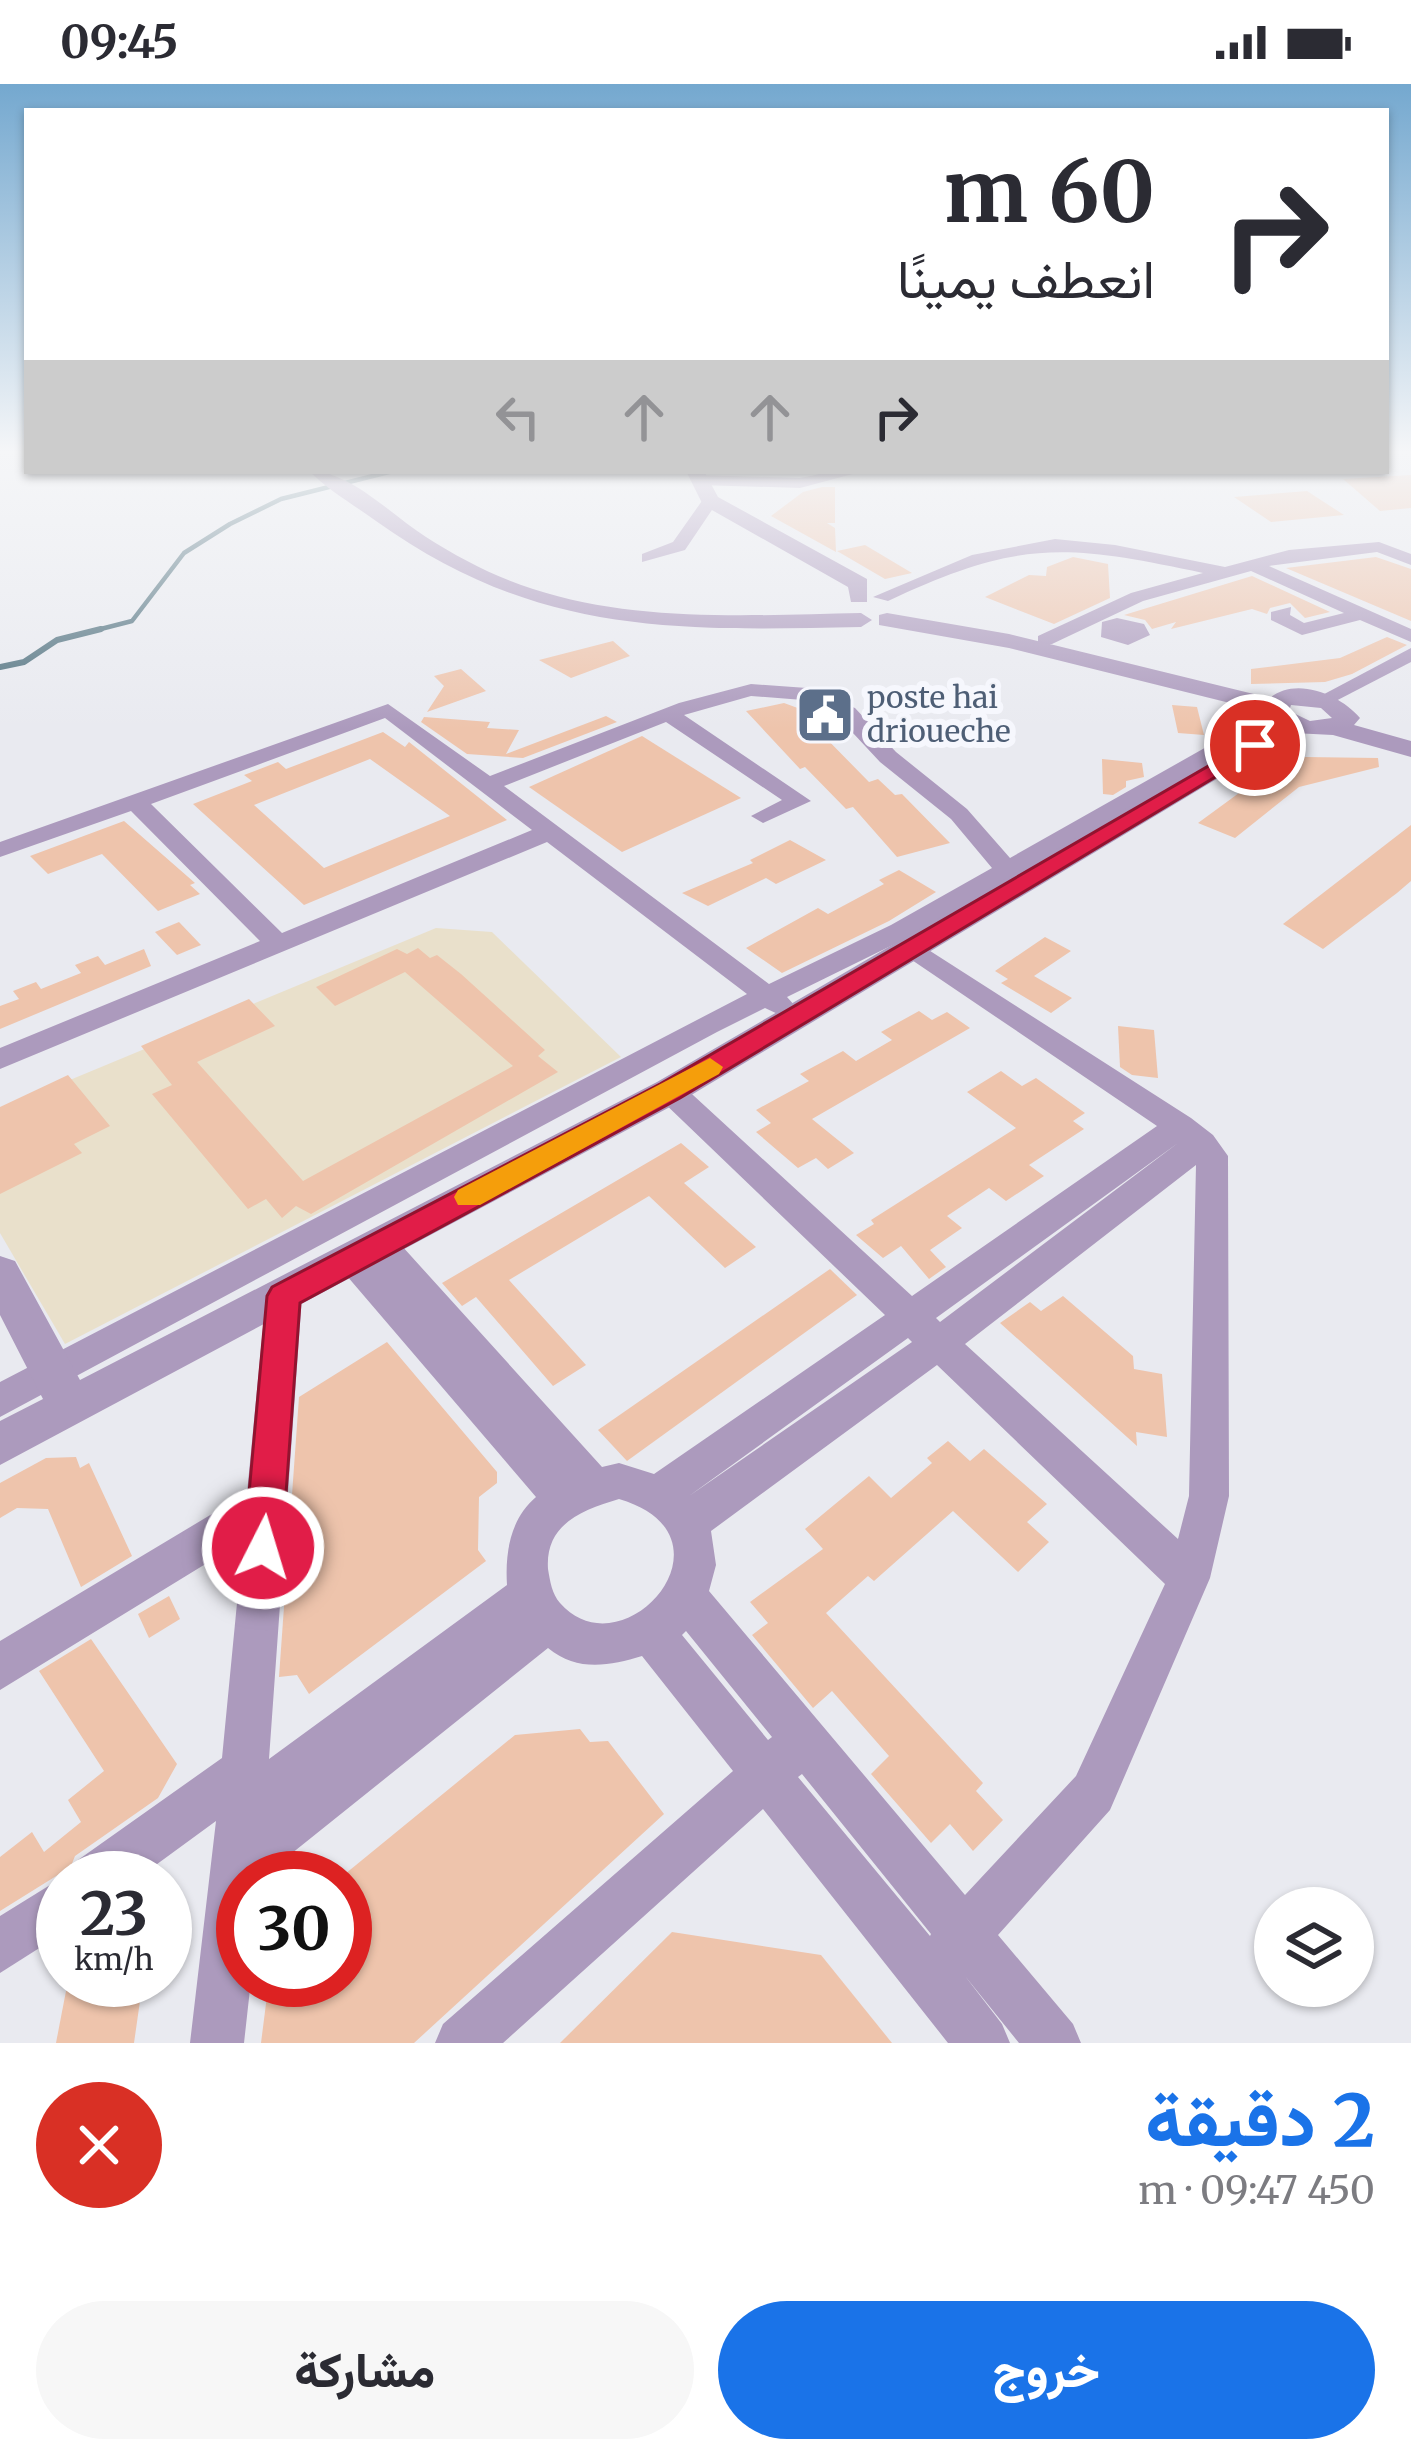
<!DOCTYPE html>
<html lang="ar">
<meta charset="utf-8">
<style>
:root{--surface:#fff;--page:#f7f7f7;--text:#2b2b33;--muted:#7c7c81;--accent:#1a73e8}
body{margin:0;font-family:Merriweather,Vazirmatn,serif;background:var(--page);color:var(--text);direction:rtl;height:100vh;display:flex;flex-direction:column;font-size:45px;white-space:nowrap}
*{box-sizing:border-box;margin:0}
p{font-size:39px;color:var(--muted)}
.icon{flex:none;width:66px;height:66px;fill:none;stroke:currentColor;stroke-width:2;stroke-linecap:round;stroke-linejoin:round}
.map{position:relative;height:1959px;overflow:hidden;direction:ltr}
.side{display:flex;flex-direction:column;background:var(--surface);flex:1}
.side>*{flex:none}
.hud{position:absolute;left:24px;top:24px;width:1365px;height:366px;border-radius:0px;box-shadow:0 3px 9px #0004;direction:rtl;background:#fff;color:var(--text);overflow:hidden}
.fabs{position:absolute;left:1254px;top:1803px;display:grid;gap:24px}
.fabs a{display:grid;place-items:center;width:120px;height:120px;border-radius:50%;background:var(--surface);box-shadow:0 3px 9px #0004;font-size:60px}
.speed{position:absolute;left:36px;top:1767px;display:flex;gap:24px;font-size:60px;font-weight:700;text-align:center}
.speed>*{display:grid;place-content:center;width:156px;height:156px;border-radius:50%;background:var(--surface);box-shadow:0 3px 9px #0004;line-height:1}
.speed small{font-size:30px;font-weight:400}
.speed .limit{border:18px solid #d22;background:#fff;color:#111}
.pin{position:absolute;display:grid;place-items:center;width:102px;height:102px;color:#fff;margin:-51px;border:6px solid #fff;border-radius:50%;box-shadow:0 3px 12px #0007}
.me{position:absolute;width:132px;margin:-66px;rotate:5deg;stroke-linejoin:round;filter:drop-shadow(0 0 9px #0008)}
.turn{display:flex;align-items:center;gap:42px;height:252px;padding:0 36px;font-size:54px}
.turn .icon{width:156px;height:156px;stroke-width:2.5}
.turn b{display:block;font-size:84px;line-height:102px}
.lanes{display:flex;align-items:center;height:114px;padding:0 36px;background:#0003;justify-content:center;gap:60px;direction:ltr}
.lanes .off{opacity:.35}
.round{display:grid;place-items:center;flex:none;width:126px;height:126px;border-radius:63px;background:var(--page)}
.head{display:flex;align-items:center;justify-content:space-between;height:204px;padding:0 36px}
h1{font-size:72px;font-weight:800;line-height:90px;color:var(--accent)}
.button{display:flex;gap:24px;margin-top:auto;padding:24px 36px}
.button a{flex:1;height:138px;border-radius:72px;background:var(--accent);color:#fff;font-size:48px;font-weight:800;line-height:138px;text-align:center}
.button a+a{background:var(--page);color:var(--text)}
.status{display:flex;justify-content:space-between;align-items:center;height:84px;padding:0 60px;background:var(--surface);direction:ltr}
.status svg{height:33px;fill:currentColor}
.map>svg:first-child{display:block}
.education{fill:#e9e0cb}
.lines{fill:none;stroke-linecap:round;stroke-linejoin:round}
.stream-far1{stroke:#4e6f7d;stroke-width:4.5}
.stream{stroke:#4e6f7d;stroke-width:6}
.building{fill:#eec4ac;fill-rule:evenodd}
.minor{fill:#ac9abd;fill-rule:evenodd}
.tertiary{fill:#ac9abd;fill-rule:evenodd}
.route{fill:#e11d48;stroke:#92132f;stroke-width:3}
.slow{fill:#f59e0b}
.labels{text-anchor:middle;stroke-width:12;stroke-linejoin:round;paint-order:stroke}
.far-service-label{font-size:30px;fill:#4e5e75;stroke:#f6f7fd;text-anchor:start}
</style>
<div class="status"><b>09:45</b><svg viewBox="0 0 49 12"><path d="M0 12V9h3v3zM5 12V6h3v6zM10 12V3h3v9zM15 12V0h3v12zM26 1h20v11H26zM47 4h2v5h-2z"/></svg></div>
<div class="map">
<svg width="1411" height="1959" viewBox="0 0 1411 1959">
<rect width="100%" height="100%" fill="#e9eaf0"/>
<polygon class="education" points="436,844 492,848 621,973 65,1260 0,1149 0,1025"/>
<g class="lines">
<polyline class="stream-far1" points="89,548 132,537 184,469 230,440 281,415 393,387"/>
<polyline class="stream" points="0,583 24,578 57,556 101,545"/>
</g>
<g class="building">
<polygon points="1411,391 1411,424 1380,427 1343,395"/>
<polygon points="822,403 835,403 835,439 827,439 835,444 836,468 771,432 803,408"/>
<polygon points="1307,407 1344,431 1271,438 1234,413"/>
<polygon points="865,461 912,489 885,495 837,467"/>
<polygon points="1073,473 1108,480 1110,514 1054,540 985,513 1029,491 1046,492 1047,483"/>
<polygon points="1376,473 1411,485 1411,537 1286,484"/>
<polygon points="1252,492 1330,528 1305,534 1290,519 1270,524 1267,530 1252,525 1171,545 1176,538 1152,545 1145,536 1124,531"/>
<polygon points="1387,553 1407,561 1352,590 1325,598 1251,600 1251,585 1340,574"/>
<polygon points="613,557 630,572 571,594 539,576"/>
<polygon points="461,585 486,607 427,628 444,602 434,592"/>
<polygon points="784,619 836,638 815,643 869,698 878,695 895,711 902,710 950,759 897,773 853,723 846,725 805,683 800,685 746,627"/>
<polygon points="1172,621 1197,623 1204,651 1178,649"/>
<polygon points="606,632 617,638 523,674 467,670 421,638 424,633 490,638 487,644 519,646 506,670"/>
<path d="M 383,648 L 405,663 L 409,658 L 507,736 L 304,821 L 193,720 L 252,697 L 244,691 L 278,678 L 286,685 ZM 370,675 L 450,732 L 324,784 L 254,721 Z"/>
<polygon points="642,652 741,714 622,768 529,703"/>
<polygon points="1305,673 1378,674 1379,683 1299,703 1235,754 1198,739 1265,690"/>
<polygon points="1102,675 1142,679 1144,693 1126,697 1126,703 1113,711 1103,710"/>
<polygon points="124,737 195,799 190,801 200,810 158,827 102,770 48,790 30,772"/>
<polygon points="1411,741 1411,797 1397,809 1323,865 1283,840"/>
<polygon points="790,756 826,776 776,800 766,794 708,822 682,809 753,779 750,776"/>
<polygon points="899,786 936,808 889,837 782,889 746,864 818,824 828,830 884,800 879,796"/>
<polygon points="179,838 201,861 177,871 155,848"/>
<polygon points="1045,853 1071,867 1034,892 1072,914 1051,929 1001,899 1008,895 995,887"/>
<polygon points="418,864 430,874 437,871 461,890 545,966 538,972 558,988 311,1130 296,1122 282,1134 266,1115 248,1125 152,1010 172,1001 141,962 249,915 275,942 197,978 303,1097 513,982 405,888 335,922 316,903 397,865 407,870"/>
<polygon points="144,865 151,882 0,945 0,922 19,915 13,907 36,898 41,905 81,889 75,881 98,872 105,881"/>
<polygon points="919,927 932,936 947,928 970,944 812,1035 854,1069 828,1085 816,1074 798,1084 756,1048 771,1039 756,1026 809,997 800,990 843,967 856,977 892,956 881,948"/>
<polygon points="1118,942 1154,946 1158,994 1132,991 1120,983"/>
<polygon points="1001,987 1022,1002 1036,994 1085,1029 1073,1037 1084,1045 1029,1081 1044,1092 1006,1117 989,1104 947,1132 962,1144 930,1166 946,1183 929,1195 901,1162 883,1174 856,1151 874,1140 871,1136 1016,1044 967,1008"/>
<polygon points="68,991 110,1042 74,1060 82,1069 0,1110 0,1023"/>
<polygon points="681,1059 709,1083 684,1099 756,1163 725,1184 649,1112 509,1196 586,1281 553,1302 476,1213 462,1222 442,1199"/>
<polygon points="830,1185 857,1211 627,1377 598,1346"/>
<polygon points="1063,1212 1133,1272 1134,1285 1162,1290 1167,1353 1136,1348 1137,1362 1000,1239 1030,1218 1041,1227"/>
<polygon points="387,1258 497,1388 497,1399 479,1413 478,1466 486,1477 309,1610 297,1591 279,1593 299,1313"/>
<polygon points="948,1357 970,1377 984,1365 1047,1420 1027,1438 1049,1458 1018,1488 953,1427 874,1497 868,1492 826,1529 983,1699 976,1707 1003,1736 973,1767 950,1740 931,1759 871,1690 889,1672 832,1607 813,1624 752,1551 768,1539 750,1518 823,1465 805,1445 869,1392 891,1414 932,1379 927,1374"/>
<polygon points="76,1373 80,1384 89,1379 132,1472 81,1503 48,1425 17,1424 0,1434 0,1399 46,1374"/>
<polygon points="169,1512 180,1535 149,1554 138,1530"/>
<polygon points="91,1555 177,1680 158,1714 75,1772 67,1792 61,1789 0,1827 0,1773 32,1748 44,1768 81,1738 68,1716 104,1687 39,1587"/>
<polygon points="580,1645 590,1658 608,1657 664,1730 414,1959 261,1959 269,1896 345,1896 345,1790 515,1651"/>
<polygon points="672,1848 821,1871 892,1959 560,1959"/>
<polygon points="143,1896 134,1959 56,1959 66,1907"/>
</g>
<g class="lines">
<g class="minor">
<polygon points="835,387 864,387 800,404 700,401 692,396 700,391 800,394"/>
<polygon points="704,414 718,417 685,466 642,478 642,470 673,458"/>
<path d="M 1055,455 L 1115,461 L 1225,483 L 1289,466 L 1379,458 L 1411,470 L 1411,481 L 1377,468 L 1269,482 L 1411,545 L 1411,558 L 1360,536 L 1302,551 L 1271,536 L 1271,528 L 1291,523 L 1290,531 L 1304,539 L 1344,529 L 1251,487 L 1143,517 L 1052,560 L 1038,560 L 1038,552 L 1131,509 L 1203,489 C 1066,460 1019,455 888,517 L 873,513 L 972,471 Z"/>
<polygon points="1117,534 1144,540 1150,551 1128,561 1101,553 1102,538"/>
<polygon points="1411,564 1411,578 1330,620 1313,616"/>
<path d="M 751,600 L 807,604 L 855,624 L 896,668 L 967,725 L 1010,774 L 1240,644 L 1274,621 L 1285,627 L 1256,654 L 909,853 L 787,913 L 796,923 L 792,929 L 782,932 L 765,924 L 717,948 L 0,1333 L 0,1298 L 747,910 L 547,758 L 0,985 L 0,964 L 260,857 L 131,727 L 0,773 L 0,758 L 388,620 L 490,692 L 679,619 ZM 751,612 L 803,616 L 839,634 L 880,678 L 951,735 L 992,784 L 891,841 L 769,900 L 504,702 L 666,638 L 782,716 L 751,732 L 763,739 L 811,717 L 684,631 ZM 385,634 L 532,746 L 282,849 L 151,720 Z"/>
<path d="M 913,856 L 1191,1034 L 1213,1051 L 1228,1072 L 1229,1412 L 1210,1494 L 1110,1726 L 998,1851 L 1073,1940 L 1081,1959 L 1019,1959 L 965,1892 L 1002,1940 L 1010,1959 L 948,1959 L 763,1725 L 503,1959 L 435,1959 L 443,1940 L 733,1687 L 642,1572 C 609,1582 577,1588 548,1564 L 261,1794 L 243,1794 L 243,1896 L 251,1896 L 244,1959 L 190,1959 L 216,1737 L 138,1794 L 71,1794 L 78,1776 L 222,1674 L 243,1457 L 0,1606 L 0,1557 L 247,1409 L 266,1212 L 271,1202 L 284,1198 L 297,1202 L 302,1212 L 269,1675 L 507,1501 C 505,1469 510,1435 536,1413 L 341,1185 L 336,1175 L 341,1165 L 353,1161 L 366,1166 L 363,1160 L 368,1151 L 380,1147 L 392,1151 L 602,1383 L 619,1379 L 654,1390 L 885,1231 L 659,1014 L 655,1007 L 659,1000 L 681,1000 L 912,1212 L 1157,1042 L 903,870 L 899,864 L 903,858 ZM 1178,1059 L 940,1238 L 936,1234 ZM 1196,1081 L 1189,1412 L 1178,1455 L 965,1260 ZM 908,1254 L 912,1258 L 689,1412 ZM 937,1281 L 1165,1500 L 1076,1692 L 965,1811 L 709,1507 L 716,1481 L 711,1447 ZM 619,1415 C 745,1452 623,1591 560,1519 C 552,1510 550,1497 548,1485 C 545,1440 582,1426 619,1415 ZM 686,1547 L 772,1653 L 768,1656 L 682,1551 ZM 802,1690 L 931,1850 L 930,1852 L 798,1693 Z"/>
<polygon points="63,1793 63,1849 0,1889 0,1832"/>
</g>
<g class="tertiary">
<path d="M 309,387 C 351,387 391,431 426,453 C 459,474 495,493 533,505 C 637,539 753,531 861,529 L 872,536 L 861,543 C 673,547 535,551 376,437 C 354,421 328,406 309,387 Z"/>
<polygon points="686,387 704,387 718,413 867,495 867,518 851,518 848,503 703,421"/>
<path d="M 887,529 L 1009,550 L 1270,614 C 1296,592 1341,611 1360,634 L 1354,641 L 1411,657 L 1411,673 L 1333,651 L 1293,649 L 683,1016 L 0,1381 L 0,1337 L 43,1315 L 0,1231 L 0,1172 L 15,1177 L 80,1296 L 657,998 L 1273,639 L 1262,627 L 1009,564 L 879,541 L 879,531 ZM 1291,621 L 1321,624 L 1332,634 L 1310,637 L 1289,627 Z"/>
</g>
</g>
<linearGradient id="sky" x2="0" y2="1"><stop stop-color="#74a8cf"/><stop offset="0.57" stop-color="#f5f6f8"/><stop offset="1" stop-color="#f5f6f8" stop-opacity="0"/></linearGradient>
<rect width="1411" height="645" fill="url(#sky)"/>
<polygon class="route" points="1255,655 1265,661 1262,665 680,1014 300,1219 282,1464 277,1477 263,1482 250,1477 244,1464 267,1212 272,1203 660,1000"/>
<polygon class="slow" points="710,974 723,983 719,990 480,1121 458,1121 454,1113 458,1106"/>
<defs>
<g id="civic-square" transform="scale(3)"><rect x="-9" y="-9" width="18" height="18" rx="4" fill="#5c6f8a" stroke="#f6f7fd"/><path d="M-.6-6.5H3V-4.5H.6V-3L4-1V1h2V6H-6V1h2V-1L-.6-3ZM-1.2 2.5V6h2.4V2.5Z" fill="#fff"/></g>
</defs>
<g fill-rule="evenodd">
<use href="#civic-square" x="825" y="631"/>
</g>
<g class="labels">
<g class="far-service-label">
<text x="867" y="624">poste hai<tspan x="867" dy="34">drioueche</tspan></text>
</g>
</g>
</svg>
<div class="fabs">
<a><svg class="icon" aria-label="layers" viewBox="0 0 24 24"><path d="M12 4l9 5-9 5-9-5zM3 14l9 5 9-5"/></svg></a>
</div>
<div class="speed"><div>23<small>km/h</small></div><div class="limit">30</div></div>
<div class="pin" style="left:1255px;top:661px;background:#d93025"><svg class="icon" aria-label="arrive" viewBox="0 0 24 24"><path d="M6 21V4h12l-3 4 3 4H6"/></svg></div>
<svg class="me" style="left:263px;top:1464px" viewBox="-20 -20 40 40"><circle r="17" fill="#e11d48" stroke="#fff" stroke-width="3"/><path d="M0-11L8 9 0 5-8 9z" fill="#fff"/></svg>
<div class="hud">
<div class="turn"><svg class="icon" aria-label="right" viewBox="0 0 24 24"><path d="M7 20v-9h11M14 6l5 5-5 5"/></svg><div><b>60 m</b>انعطف يمينًا</div></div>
<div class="lanes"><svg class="icon off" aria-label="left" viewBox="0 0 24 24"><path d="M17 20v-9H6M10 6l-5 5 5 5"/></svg><svg class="icon off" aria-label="ahead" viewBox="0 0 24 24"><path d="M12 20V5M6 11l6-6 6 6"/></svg><svg class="icon off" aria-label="ahead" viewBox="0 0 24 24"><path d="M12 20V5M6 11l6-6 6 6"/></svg><svg class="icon" aria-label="right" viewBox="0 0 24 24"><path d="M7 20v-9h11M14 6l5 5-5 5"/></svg></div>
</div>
</div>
<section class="side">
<div class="head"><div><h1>2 دقيقة</h1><p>450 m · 09:47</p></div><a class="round" style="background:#d93025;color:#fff"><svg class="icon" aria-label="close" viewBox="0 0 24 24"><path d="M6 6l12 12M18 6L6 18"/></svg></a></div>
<div class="button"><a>خروج</a><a>مشاركة</a></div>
</section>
